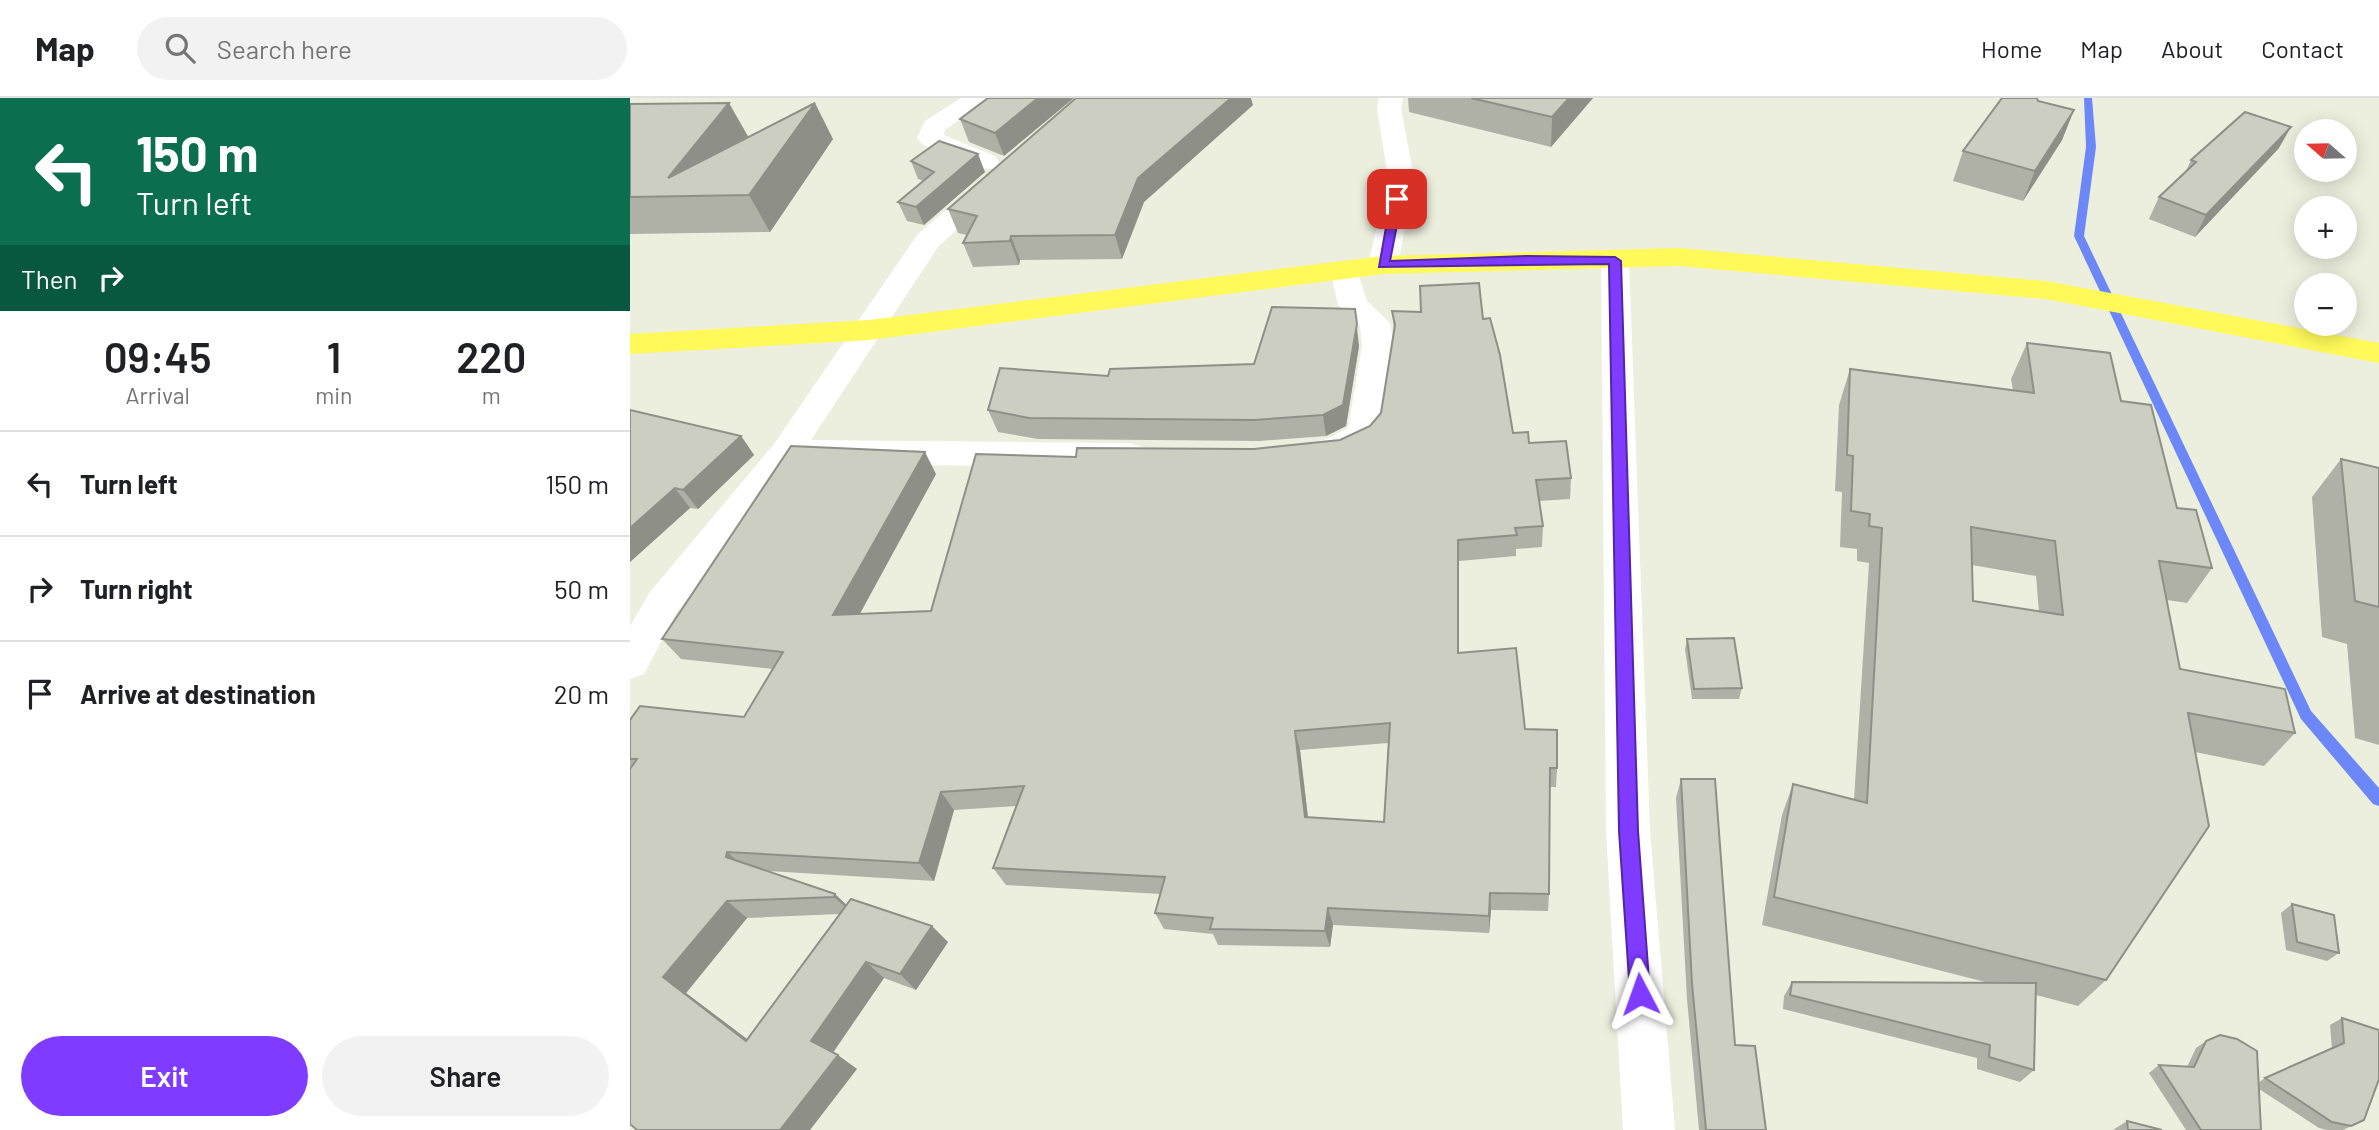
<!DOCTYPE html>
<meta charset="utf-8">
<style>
:root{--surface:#fff;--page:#f2f2f2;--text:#202124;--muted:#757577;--line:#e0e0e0;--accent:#7f3bff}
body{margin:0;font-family:Barlow,sans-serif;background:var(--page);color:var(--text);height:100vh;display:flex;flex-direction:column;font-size:26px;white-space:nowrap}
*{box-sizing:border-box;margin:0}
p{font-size:23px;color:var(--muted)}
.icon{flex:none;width:38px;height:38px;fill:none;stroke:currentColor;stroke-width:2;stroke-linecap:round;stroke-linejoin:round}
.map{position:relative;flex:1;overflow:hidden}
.drawer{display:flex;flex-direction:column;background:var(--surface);width:630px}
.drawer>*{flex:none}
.guide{background:#0b6e4f;color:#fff;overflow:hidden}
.needle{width:46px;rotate:290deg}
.tools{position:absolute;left:1664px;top:21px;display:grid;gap:14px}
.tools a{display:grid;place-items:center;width:63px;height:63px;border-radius:50%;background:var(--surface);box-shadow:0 4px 18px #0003;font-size:35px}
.pin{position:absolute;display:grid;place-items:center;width:60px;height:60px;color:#fff;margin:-30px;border-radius:14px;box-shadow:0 4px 10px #0006}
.me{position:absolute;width:77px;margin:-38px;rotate:356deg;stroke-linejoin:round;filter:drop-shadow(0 0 5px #0008)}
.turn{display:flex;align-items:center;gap:24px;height:147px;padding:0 21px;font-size:32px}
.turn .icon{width:91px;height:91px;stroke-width:2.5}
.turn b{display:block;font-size:49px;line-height:60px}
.then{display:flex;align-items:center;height:66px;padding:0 21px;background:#0003;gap:14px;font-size:26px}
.eta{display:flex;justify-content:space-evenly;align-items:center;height:119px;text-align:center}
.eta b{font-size:42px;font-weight:600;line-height:49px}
.button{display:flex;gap:14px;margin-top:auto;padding:14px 21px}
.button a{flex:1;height:80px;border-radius:42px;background:var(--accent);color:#fff;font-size:28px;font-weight:600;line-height:80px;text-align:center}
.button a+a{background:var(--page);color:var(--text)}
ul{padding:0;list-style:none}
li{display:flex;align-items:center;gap:21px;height:105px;padding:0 21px;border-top:2px solid var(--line)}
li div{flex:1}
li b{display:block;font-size:26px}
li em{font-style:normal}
header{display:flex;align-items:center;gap:42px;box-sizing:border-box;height:98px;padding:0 35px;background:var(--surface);border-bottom:2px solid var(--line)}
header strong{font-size:33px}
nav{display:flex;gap:38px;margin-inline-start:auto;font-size:24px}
.search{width:490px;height:63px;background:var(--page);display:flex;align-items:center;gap:18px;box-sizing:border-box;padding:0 24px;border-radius:38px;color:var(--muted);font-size:26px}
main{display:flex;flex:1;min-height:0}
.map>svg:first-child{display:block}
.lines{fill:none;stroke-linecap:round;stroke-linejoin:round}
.stream{fill:#6c87f7;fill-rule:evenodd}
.minor{fill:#fff;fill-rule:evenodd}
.highway{fill:#fffa59;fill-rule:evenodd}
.wall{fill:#afb1a6;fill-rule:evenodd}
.shaded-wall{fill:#8e9087}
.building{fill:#cbcec1;stroke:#8e9087;stroke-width:2;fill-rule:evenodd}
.route{fill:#7f3bff;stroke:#5326a6;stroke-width:2}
</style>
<header>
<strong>Map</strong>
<div class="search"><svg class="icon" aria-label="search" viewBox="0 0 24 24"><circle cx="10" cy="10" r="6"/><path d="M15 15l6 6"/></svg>Search here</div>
<nav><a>Home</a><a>Map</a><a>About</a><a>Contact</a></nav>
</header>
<main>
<section class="drawer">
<div class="guide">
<div class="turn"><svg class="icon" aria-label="left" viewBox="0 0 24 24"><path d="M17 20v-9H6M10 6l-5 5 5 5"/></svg><div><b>150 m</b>Turn left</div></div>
<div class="then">Then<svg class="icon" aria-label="right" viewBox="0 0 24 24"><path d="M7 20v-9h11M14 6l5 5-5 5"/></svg></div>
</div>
<div class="eta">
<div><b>09:45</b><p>Arrival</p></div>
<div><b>1</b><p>min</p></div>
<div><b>220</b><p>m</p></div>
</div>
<ul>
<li><svg class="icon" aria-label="left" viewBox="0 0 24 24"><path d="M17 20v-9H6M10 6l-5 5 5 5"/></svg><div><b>Turn left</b></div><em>150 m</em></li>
<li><svg class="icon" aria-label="right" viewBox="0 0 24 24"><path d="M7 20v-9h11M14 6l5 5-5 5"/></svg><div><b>Turn right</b></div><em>50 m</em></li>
<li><svg class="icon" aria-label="arrive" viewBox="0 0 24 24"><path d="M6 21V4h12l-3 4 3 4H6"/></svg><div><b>Arrive at destination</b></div><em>20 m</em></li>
</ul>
<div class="button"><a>Exit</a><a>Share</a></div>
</section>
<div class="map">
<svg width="1749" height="1032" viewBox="0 0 1749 1032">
<rect width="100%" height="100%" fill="#edefde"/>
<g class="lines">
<polygon class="stream" points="1454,0 1462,0 1466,49 1454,138 1681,613 1749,690 1749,708 1743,706 1671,621 1444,138 1456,49"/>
<g class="minor">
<path d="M 331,0 L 360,0 L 315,32 L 314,37 L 365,58 L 369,64 L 365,70 C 345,75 300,58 287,40 L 295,23 Z"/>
<polygon points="749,0 773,0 771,10 784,80 768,167 763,173 753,176 743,173 738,167 758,80 747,10"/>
<polygon points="361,79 370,81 374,87 308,149 181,342 500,345 512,349 517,357 512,365 500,369 165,366 47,514 14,576 0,581 0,528 20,494 144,346 287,137 352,81"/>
<polygon points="985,154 995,157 999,163 1020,733 1045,1032 993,1032 976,733 971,163 975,157"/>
<path d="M 715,163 L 725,166 L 737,203 L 760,225 L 764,248 L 751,336 C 738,358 701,368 678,361 L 673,353 L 678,345 L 697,341 L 718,330 L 732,248 L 730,228 L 708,207 L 700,172 L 705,166 Z"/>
</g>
<polygon class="highway" points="1049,150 1416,183 1749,245 1749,265 1416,201 1049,168 753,176 239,242 0,256 0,236 239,222 753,158"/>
</g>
<g class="wall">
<polygon points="358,0 374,58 339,44 330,21"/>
<polygon points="778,0 963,0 921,49 779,14"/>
<polygon points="1408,3 1444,12 1432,42 1393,103 1323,83 1333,53"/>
<polygon points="0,6 118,39 203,41 140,134 0,136"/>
<polygon points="623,7 514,104 492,161 390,162 389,167 343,169 333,145 337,137 328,135 318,111"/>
<polygon points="1649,50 1565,139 1519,121 1529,99 1556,73 1561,62"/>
<polygon points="281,63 355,74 294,127 277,123 268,104 293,83 288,81"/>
<path d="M 762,213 L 853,221 L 883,335 L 899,345 L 941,380 L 940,401 L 909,403 L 913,428 L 912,449 L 886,451 L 886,458 L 829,463 L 829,555 L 927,670 L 926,689 L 920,689 L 919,796 L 918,813 L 861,812 L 859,835 L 703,827 L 700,849 L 588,847 L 583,836 L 534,831 L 525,815 L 530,796 L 376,787 L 363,770 L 386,708 L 324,712 L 304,783 L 138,773 L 205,796 L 216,807 L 318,844 L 286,892 L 254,880 L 203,955 L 227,971 L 0,1026 L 0,622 L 114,619 L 143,571 L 51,561 L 32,541 L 306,376 L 230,516 L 301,513 L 446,359 L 624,351 L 710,342 L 740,328 L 751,315 L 764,231 ZM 758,645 L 754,724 L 678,719 L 670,652 ZM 209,816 L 117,941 L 56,895 L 117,820 Z"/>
<path d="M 1397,245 L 1491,303 L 1547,410 L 1582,470 L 1557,505 L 1537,502 L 1550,571 L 1665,635 L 1634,668 L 1565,654 L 1476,882 L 1448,908 L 1406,897 L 1404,972 L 1390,984 L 1347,971 L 1347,960 L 1153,911 L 1154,898 L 1162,884 L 1359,885 L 1132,827 L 1152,717 L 1163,686 L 1224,702 L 1239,465 L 1227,463 L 1227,451 L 1210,449 L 1212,394 L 1205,393 L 1209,307 L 1220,271 L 1383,292 L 1381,281 ZM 1342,467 L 1406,478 L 1409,514 L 1343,503 Z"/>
<polygon points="729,248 716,328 696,338 629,343 408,341 368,334 358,312 478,278 624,266"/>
<polygon points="0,312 111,338 124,357 68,411 60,410 0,464"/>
<polygon points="1711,361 1749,370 1749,647 1725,640 1717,546 1692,539 1682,399"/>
<polygon points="1057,541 1112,590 1109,601 1062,601 1055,551"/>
<polygon points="1051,681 1105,947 1136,1032 1069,1032 1057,901 1046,700"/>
<polygon points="1662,806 1709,855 1697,863 1656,852 1651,815"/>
<polygon points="1712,920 1734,1022 1713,1032 1697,1032 1689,1030 1629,991 1631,1032 1556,1032 1519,975 1529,967 1557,969 1566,950 1576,943 1628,985 1635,980 1702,951 1700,927"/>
<polygon points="1497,1023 1532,1032 1483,1032"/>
</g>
<g class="shaded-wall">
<polygon points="408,0 444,0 374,58 365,35"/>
<polygon points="601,0 621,0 623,7 514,104 492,161 485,137 508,80"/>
<polygon points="939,0 963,0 921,49 922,19"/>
<polygon points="99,5 119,40 38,80"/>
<polygon points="185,5 203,41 140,134 119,97"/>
<polygon points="1444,12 1432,42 1393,103 1405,73"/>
<polygon points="1661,29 1649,50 1565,139 1576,117"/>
<polygon points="348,56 355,74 294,127 286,109"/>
<polygon points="381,138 390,162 389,167 380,143"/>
<polygon points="725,211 729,248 716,328 696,338 693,317"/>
<polygon points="111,338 124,357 68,411 53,392"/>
<polygon points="295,354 306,376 218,537 203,517"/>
<polygon points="45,390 60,410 0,464 0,430"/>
<polygon points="828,442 829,463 829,575 828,555"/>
<polygon points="665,633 670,652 680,737 675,719"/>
<polygon points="311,694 324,712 304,783 289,765"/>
<polygon points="97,754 117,772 96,759"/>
<polygon points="860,795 861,812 859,835 859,818"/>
<polygon points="205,796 222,812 222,815 204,799"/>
<polygon points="97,803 117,820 56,895 138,957 116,943 33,879"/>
<polygon points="698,810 703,827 700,849 695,833"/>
<polygon points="302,828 318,844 286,892 270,876"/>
<polygon points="236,864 254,880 201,957 181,943"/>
<polygon points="208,957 227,971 180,1032 150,1032"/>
</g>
<g class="building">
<polygon points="358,0 408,0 365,35 330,21"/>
<polygon points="446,0 601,0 508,80 485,137 381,138 380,143 333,145 347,118 318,111"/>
<polygon points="841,0 939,0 922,19"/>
<polygon points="1372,0 1407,0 1408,3 1444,12 1405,73 1333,53"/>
<polygon points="99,5 38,80 185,5 119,97 0,99 0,6"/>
<polygon points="1615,14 1661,29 1576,117 1529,99 1566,64 1561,62"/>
<polygon points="309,43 348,56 286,109 268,104 304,74 281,63"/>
<path d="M 849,185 L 853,221 L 860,220 L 870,257 L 883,335 L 898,334 L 899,345 L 936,343 L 941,380 L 906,382 L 913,428 L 885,430 L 887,437 L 828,442 L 828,555 L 886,550 L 895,631 L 927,632 L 927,670 L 920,670 L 919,796 L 860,795 L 859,818 L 698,810 L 695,833 L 580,831 L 583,820 L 525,815 L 535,779 L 363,770 L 394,688 L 311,694 L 289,765 L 97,754 L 96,759 L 205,796 L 204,799 L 97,803 L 33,879 L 116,943 L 221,801 L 302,828 L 270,876 L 236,864 L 181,943 L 208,957 L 150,1032 L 7,1032 L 0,1026 L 0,671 L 7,661 L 0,661 L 0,622 L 10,608 L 114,619 L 153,554 L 32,541 L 161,348 L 295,354 L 203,517 L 301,513 L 346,356 L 446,359 L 447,350 L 624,351 L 710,342 L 740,328 L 751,315 L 765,227 L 762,213 L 791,214 L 790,188 ZM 760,625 L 754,724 L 675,719 L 665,633 Z"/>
<polygon points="642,209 725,211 727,226 713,307 693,317 624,322 399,320 358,312 370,270 478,278 480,271 624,266"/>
<path d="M 1397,245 L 1480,255 L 1491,303 L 1521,307 L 1547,410 L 1566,412 L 1582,470 L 1529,463 L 1550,571 L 1655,591 L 1665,635 L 1558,615 L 1579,728 L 1476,882 L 1144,799 L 1163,686 L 1237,705 L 1252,430 L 1239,428 L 1240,416 L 1221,413 L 1223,358 L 1217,357 L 1220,271 L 1404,295 ZM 1341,429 L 1425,443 L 1433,517 L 1343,503 Z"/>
<polygon points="0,312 111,338 53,392 45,390 0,430"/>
<polygon points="1711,361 1749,370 1749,509 1725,503"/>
<polygon points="1104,540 1112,590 1064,591 1057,541"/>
<polygon points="1051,681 1085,681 1105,947 1125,948 1136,1032 1076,1032 1062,886"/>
<polygon points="1662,806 1704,817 1709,855 1667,844"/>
<polygon points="1162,884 1406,885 1404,972 1359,959 1360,947 1160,897"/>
<polygon points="1712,920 1749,932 1749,981 1734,1022 1721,1028 1702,1024 1635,980 1714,945"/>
<polygon points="1590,937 1607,941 1627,953 1631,1032 1571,1032 1529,967 1564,969 1576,943"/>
<polygon points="1497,1023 1532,1032 1498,1032"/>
</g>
<polygon class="route" points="767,98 772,101 760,163 897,158 985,159 991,163 1008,733 1020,896 1017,903 1010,906 1003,903 1000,896 989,733 979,166 749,169 761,101"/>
</svg>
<div class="tools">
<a><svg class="needle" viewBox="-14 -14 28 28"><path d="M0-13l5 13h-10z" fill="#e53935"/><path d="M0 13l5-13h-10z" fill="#757577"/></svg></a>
<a>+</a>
<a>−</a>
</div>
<div class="pin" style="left:767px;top:101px;background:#d93025"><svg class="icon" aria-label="arrive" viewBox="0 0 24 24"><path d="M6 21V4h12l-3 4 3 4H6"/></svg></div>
<svg class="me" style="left:1010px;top:896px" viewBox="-20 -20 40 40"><path d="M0-17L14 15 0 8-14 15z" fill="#7f3bff" stroke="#fff" stroke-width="4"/></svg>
</div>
</main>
